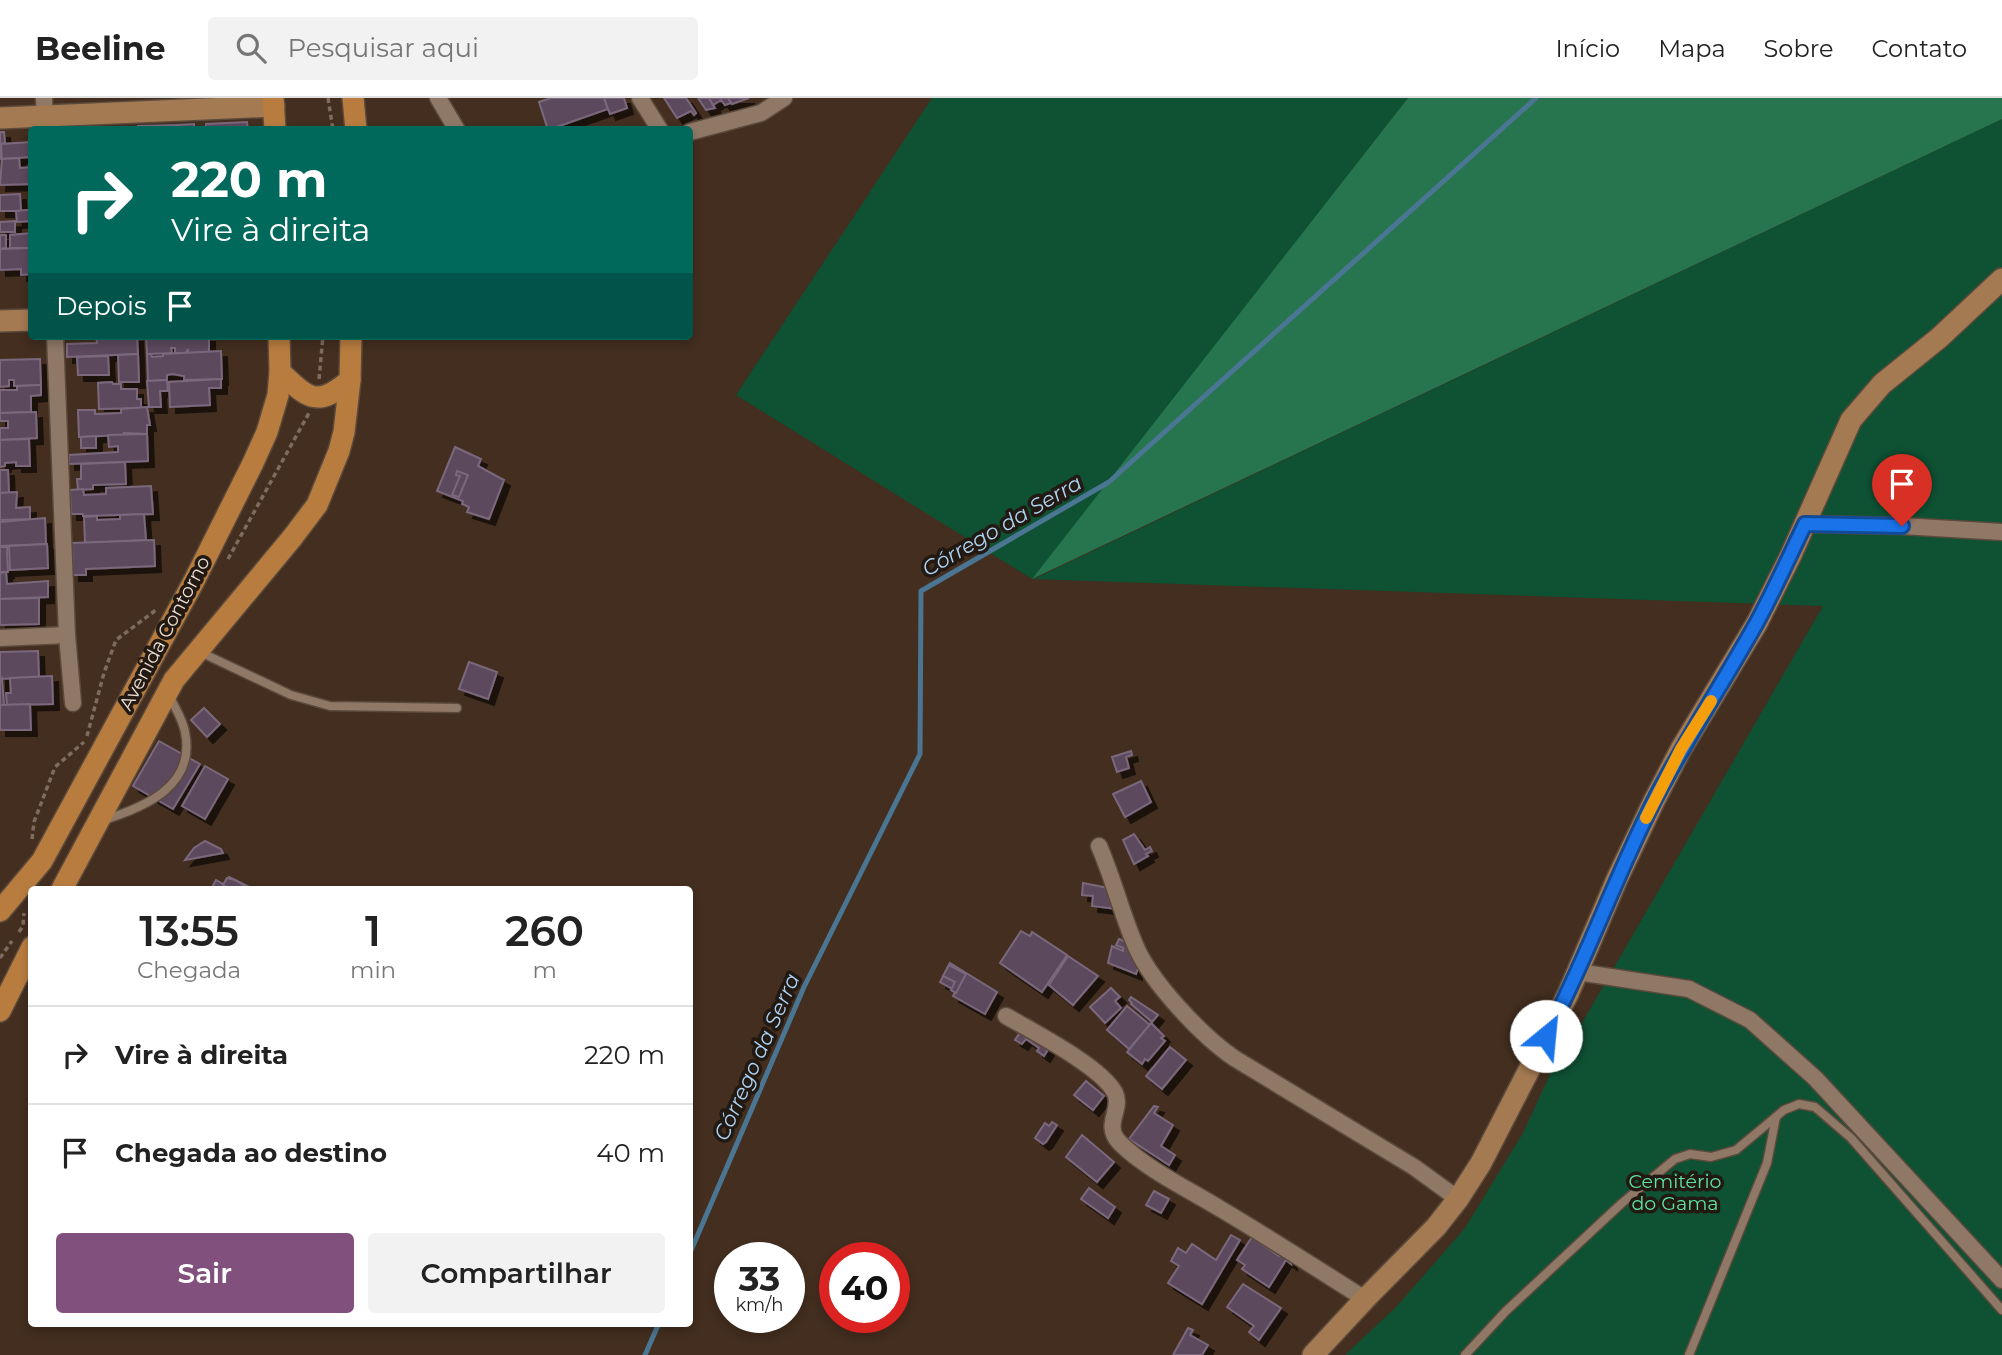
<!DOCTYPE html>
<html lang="pt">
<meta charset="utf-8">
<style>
:root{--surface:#fff;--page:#f2f2f2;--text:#222;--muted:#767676;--line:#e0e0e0;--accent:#82507c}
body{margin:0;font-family:Montserrat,sans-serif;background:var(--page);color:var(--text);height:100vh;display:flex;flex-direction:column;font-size:26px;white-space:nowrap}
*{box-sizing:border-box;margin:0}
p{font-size:23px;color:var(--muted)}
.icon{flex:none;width:38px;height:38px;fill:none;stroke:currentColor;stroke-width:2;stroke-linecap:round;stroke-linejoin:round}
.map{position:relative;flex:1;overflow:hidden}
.side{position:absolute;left:28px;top:788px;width:665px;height:441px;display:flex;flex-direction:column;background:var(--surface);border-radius:7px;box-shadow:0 4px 10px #0003}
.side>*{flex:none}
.guide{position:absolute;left:28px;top:28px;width:665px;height:214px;border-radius:7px;box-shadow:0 4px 10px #0003;background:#00695c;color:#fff;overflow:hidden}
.speed{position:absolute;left:714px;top:1144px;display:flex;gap:14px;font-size:35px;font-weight:700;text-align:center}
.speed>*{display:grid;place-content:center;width:91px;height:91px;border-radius:50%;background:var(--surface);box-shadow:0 4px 10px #0003;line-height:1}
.speed small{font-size:18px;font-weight:400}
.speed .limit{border:10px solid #d22;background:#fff;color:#111}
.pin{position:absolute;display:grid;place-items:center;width:60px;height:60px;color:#fff;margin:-72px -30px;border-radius:50% 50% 50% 0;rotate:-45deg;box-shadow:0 0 7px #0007}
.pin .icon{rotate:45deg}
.me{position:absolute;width:77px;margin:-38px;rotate:28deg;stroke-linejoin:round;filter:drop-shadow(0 0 5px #0008)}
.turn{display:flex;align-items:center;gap:24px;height:147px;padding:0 28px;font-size:32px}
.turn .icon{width:91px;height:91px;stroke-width:2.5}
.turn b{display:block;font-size:49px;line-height:60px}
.then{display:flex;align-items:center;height:66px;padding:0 28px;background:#0003;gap:14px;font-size:26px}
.eta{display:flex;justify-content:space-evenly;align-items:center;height:119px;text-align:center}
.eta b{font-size:42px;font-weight:600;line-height:49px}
.button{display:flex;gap:14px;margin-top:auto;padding:14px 28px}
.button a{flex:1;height:80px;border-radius:7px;background:var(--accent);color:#fff;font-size:28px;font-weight:600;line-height:80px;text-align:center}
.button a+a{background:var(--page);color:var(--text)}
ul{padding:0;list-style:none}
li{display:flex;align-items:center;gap:21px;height:98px;padding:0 28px;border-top:2px solid var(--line)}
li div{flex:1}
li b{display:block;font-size:26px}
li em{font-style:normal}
header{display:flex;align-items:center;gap:42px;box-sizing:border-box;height:98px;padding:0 35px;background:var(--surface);border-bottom:2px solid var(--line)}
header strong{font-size:33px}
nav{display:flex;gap:38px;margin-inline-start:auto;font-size:24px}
.search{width:490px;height:63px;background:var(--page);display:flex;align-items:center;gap:18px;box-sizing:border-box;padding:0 24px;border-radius:7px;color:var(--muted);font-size:26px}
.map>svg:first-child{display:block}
.green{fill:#0e5133}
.forest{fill:#27754f}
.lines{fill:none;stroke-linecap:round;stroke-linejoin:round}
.stream{stroke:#4b7693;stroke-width:5}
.building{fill:#5b495d;stroke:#7b687d;stroke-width:2;filter:url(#shadow)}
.lane-casing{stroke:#5b4a3c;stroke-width:11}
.street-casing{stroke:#5b4a3c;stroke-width:19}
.secondary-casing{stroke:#5b4a3c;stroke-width:24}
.primary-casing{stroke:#5b4a3c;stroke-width:24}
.path{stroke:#7e6c5f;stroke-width:3.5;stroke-dasharray:5 3.5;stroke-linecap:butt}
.lane{stroke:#8f7866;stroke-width:8}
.street{stroke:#8f7866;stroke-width:16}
.secondary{stroke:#a47a52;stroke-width:21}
.primary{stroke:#b87c3f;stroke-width:21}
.route-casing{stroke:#114b97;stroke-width:18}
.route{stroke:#1a73e8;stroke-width:12}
.slow{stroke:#f59e0b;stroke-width:12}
.labels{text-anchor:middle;stroke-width:7;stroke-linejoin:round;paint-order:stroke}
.street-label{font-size:19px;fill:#ebddd4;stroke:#221912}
.park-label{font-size:19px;fill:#5de3a0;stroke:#221912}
.water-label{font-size:21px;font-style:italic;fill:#aed3f4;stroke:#221912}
</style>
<header>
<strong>Beeline</strong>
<div class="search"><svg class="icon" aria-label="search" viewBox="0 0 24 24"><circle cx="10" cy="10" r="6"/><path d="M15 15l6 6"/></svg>Pesquisar aqui</div>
<nav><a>Início</a><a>Mapa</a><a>Sobre</a><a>Contato</a></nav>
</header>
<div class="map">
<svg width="2002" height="1257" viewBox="0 0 2002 1257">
<defs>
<filter id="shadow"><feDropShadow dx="6" dy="6" stdDeviation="0" flood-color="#0009"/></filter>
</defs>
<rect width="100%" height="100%" fill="#432e1f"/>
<polygon class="green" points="932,0 1408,0 1034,481 2002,21 2002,1257 1345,1257 1397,1208 1465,1130 1523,1035 1557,961 1579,930 1823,508 1032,481 736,297"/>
<polygon class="forest" points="1408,0 2002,0 2002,21 1032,481"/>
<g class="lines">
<g class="stream">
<polyline points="690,1155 804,889 920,656 921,493 1109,384 1536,0"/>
<polyline points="645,1257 659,1225"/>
</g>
</g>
<g class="building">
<polygon points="551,0 604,0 608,11 548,32 539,4"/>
<polygon points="604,0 624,0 627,10 610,16"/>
<polygon points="664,0 686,0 696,15 694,17 691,13 677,20"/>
<polygon points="698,0 709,0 715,10 706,12"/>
<polygon points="709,0 728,0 731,5 725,7 721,2 713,7"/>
<polygon points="728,0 749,0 732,6"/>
<polygon points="247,24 248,32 206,32 206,26"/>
<polygon points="194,26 194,32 179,32 178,27"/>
<polygon points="178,27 179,32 138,32 138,28"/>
<polygon points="0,34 4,34 5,45 1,46 2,61 0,61"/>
<polygon points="31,44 31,59 2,61 1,46"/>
<polygon points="19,60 20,70 32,69 32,86 0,87 2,61"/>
<polygon points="20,96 21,113 0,113 0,97"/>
<polygon points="27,112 32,112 32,123 17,124 16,113"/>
<polygon points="15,123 15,134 0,134 0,124"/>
<polygon points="32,135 32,150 10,150 10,137"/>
<polygon points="0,137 6,137 6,150 0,151"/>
<polygon points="32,150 32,176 21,177 21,171 0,172 0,151"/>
<polygon points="96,238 137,238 138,256 67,259 67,246 97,245"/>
<polygon points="146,238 209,238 209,254 188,255 188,251 186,255 175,255 175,250 171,250 172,255 147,256"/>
<polygon points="221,253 222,281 184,282 184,278 172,276 167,277 167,282 148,283 147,256 151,256 152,259 163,258 163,256"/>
<polygon points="138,256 139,284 119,284 118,257"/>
<polygon points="108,258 109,277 78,277 77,259"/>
<polygon points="40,261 41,287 14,288 14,282 9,282 9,288 0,289 0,262"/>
<polygon points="221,281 221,290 209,290 210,307 170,309 169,284"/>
<polygon points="167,282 168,293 160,293 161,309 149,309 147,283"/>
<polygon points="112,284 113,286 121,286 121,291 137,291 137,301 141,301 141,310 99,311 98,285"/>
<polygon points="41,287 41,297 31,298 31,314 0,315 0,292 17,292 17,288"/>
<polygon points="147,309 150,327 147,327 147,336 124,335 124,337 79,339 78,312 95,312 95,316 121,315 121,311"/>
<polygon points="36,314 37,340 0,342 0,330 8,330 8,323 0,323 0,315"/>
<polygon points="147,336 148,363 69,366 69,357 118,354 118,348 109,349 108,337"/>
<polygon points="96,338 96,350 81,350 81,339"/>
<polygon points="29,341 30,368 16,368 16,364 5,365 5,368 0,369 0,342"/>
<polygon points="455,349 481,361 478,368 504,382 489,421 467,414 469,409 462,406 463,403 437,393"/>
<polygon points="125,364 126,386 93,387 93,391 78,392 77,381 81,381 81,366"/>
<polygon points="0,372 8,372 9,395 0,395"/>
<polygon points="457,373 468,377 459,399 452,397 460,378 456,377"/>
<polygon points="151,388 153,416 83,418 83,416 71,416 70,392 83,391 84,397 106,396 106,390"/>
<polygon points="17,394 16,410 30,409 30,421 0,422 0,395"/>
<polygon points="144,416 146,442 85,445 84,419 97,418 97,422 120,421 120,417"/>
<polygon points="45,420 46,446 0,448 0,424"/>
<polygon points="154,442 155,468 86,471 86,477 73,477 72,445"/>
<polygon points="47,446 48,470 10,472 9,448"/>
<polygon points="0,449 7,449 8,474 0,474"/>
<polygon points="6,474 7,486 48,483 48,499 0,501 0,475"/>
<polygon points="39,500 39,526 0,527 0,501"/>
<polygon points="38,553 39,579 0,581 0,554"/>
<polygon points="469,564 497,574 488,601 459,591"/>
<polygon points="52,578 53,606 7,607 6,595 11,595 10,580"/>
<polygon points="2,580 4,607 0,607 0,581"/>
<polygon points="30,606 31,632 0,632 0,607"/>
<polygon points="204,610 220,626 207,639 191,622"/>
<polygon points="159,643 200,666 173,711 133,688"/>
<polygon points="1131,653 1132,657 1126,659 1129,670 1117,674 1112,659"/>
<polygon points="205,668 228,681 205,721 182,708"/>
<polygon points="1141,683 1151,704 1125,719 1113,696"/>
<polygon points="1134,736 1145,752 1150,749 1152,753 1146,756 1148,758 1134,766 1123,742"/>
<polygon points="205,743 221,751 223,755 185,762 194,750"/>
<polygon points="229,779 251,790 211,791 216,782 225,787"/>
<polygon points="227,780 235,782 246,789 245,791 230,791 223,787"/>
<polygon points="1083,785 1119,792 1116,811 1092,808 1093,798 1082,797"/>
<polygon points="1021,833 1030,838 1032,834 1067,857 1042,894 1000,865"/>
<polygon points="1119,841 1137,848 1141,861 1136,876 1108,865 1112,848 1123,853 1123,850 1116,847"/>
<polygon points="1068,858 1098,878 1073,907 1049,887"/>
<polygon points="950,865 997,894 985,916 953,898 956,893 940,884"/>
<polygon points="949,867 966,876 956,895 951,892 955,884 943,878"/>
<polygon points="1111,890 1120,899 1115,903 1121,910 1105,925 1090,909"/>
<polygon points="1131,899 1158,917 1152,924 1131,906 1132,905 1129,902"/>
<polygon points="1127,908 1150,927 1129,951 1107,932"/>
<polygon points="1029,921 1040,929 1051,947 1044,958 1037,953 1039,950 1026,941 1022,946 1015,942"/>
<polygon points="1151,925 1164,938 1161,940 1165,943 1148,963 1145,961 1142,966 1127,954"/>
<polygon points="1170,949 1186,962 1162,991 1146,978"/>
<polygon points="1086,983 1104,998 1093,1012 1074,997"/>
<polygon points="1154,1008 1158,1009 1154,1015 1173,1027 1161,1048 1175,1057 1169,1067 1129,1041"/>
<polygon points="1052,1024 1057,1027 1046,1044 1043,1046 1035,1040 1045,1025 1049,1028"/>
<polygon points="1082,1037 1114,1064 1097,1084 1066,1059"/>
<polygon points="1089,1090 1115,1109 1108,1120 1081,1101"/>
<polygon points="1154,1093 1169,1101 1161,1115 1146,1107"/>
<polygon points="1231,1137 1240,1142 1202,1206 1168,1185 1179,1168 1171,1163 1178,1150 1186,1155 1192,1146 1216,1162"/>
<polygon points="1252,1139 1279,1158 1282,1153 1290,1158 1291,1166 1286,1162 1269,1189 1242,1171 1245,1167 1237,1162"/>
<polygon points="1243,1186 1281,1210 1259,1242 1249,1234 1254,1228 1227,1209"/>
<polygon points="1188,1230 1193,1232 1190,1237 1208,1247 1202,1257 1173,1257"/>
</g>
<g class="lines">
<g class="lane-casing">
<g id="lane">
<polyline points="200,554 291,597 330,608 457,610"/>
<path d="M 104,722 C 145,709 196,688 185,634 C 183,622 175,610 170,599"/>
<polyline points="1465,1257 1506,1213 1622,1105 1675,1061 1690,1056 1711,1059 1736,1052 1784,1012 1799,1006 1815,1009 1851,1040 2002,1212"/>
<polyline points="1689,1257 1767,1065 1776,1019"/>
</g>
</g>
<g class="street-casing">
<g id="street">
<polyline points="44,0 45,32"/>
<polyline points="438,0 457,32"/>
<polyline points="640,0 660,32"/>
<polyline points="690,34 761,15 784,0"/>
<polyline points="55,238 67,537 73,605"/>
<polyline points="1805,426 1902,428 2002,434"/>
<polyline points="0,540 67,537"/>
<path d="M 1099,748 C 1114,782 1122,818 1137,851 C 1153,886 1202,938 1234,960 L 1414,1069 L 1458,1101"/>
<polyline points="1578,874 1689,891 1750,922 1815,980 2002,1182"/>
<path d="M 1006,918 C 1032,933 1102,969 1115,995 C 1123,1012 1102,1027 1120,1045 C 1146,1071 1188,1091 1219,1110 C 1268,1139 1316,1170 1365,1201"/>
</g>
</g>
<g class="secondary-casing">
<g id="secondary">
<polyline points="0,20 274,8"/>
<polyline points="0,223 32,222"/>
<polyline points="1313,1257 1365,1201 1436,1129 1458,1101 1481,1065 1568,896 1617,781 1654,703 1681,651 1757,525 1791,457 1851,322 1882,286 1939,240 2002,181"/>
</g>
</g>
<g class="primary-casing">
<g id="primary">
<polyline points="273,0 275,32"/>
<polyline points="353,0 356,32"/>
<path d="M 280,274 C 309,301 317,310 350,282"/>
<polyline points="62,791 174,582 292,440 317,407 339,353 344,334 350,282 351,238"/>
<polyline points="0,813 42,763 194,483 253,365 267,334 278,297 280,274 279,238"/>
<polyline points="0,913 32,849"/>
</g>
</g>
<g class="path">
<polyline points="328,0 333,32"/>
<polyline points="319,281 323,238"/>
<polyline points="228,461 309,315"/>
<polyline points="87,638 104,575 116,542 156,512"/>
<polyline points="32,741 34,724 55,669 84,644"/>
<polyline points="19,834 23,828 24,815"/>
<polyline points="0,860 12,843"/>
</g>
<use href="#lane" class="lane"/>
<use href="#street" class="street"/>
<use href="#secondary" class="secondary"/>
<use href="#primary" class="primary"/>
</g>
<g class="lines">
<g class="route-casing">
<path id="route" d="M 1546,938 C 1587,861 1615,779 1655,701 C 1686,641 1723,585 1756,526 C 1774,493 1789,459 1805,426 L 1902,428"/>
</g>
<use href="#route" class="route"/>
<polyline class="slow" points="1646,720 1681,651 1711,603"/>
</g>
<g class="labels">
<g class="street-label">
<text transform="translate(164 535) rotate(-62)" y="7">Avenida Contorno</text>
</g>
<g class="park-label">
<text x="1675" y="1090">Cemitério<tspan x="1675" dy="22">do Gama</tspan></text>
</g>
<g class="water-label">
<text transform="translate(1002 428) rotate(-30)" y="7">Córrego da Serra</text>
<text transform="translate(757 959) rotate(-66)" y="7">Córrego da Serra</text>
</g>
</g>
</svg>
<div class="speed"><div>33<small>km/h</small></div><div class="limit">40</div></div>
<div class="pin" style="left:1902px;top:428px;background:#d93025"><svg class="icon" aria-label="arrive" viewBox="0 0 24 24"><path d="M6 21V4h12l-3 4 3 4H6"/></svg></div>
<svg class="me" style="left:1546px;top:938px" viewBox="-20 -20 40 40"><circle r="19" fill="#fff"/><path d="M0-13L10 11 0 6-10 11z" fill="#1a73e8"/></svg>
<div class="guide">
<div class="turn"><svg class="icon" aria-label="right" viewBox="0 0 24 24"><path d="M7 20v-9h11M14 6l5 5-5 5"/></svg><div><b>220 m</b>Vire à direita</div></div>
<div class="then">Depois<svg class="icon" aria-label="arrive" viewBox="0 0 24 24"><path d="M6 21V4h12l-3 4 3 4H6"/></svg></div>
</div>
<section class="side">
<div class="eta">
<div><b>13:55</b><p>Chegada</p></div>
<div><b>1</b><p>min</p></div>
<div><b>260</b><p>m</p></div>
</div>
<ul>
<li><svg class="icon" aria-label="right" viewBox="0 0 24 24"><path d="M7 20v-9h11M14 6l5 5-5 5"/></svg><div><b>Vire à direita</b></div><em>220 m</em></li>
<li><svg class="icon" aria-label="arrive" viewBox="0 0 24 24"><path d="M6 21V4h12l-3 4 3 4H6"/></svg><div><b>Chegada ao destino</b></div><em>40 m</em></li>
</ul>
<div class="button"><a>Sair</a><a>Compartilhar</a></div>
</section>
</div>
